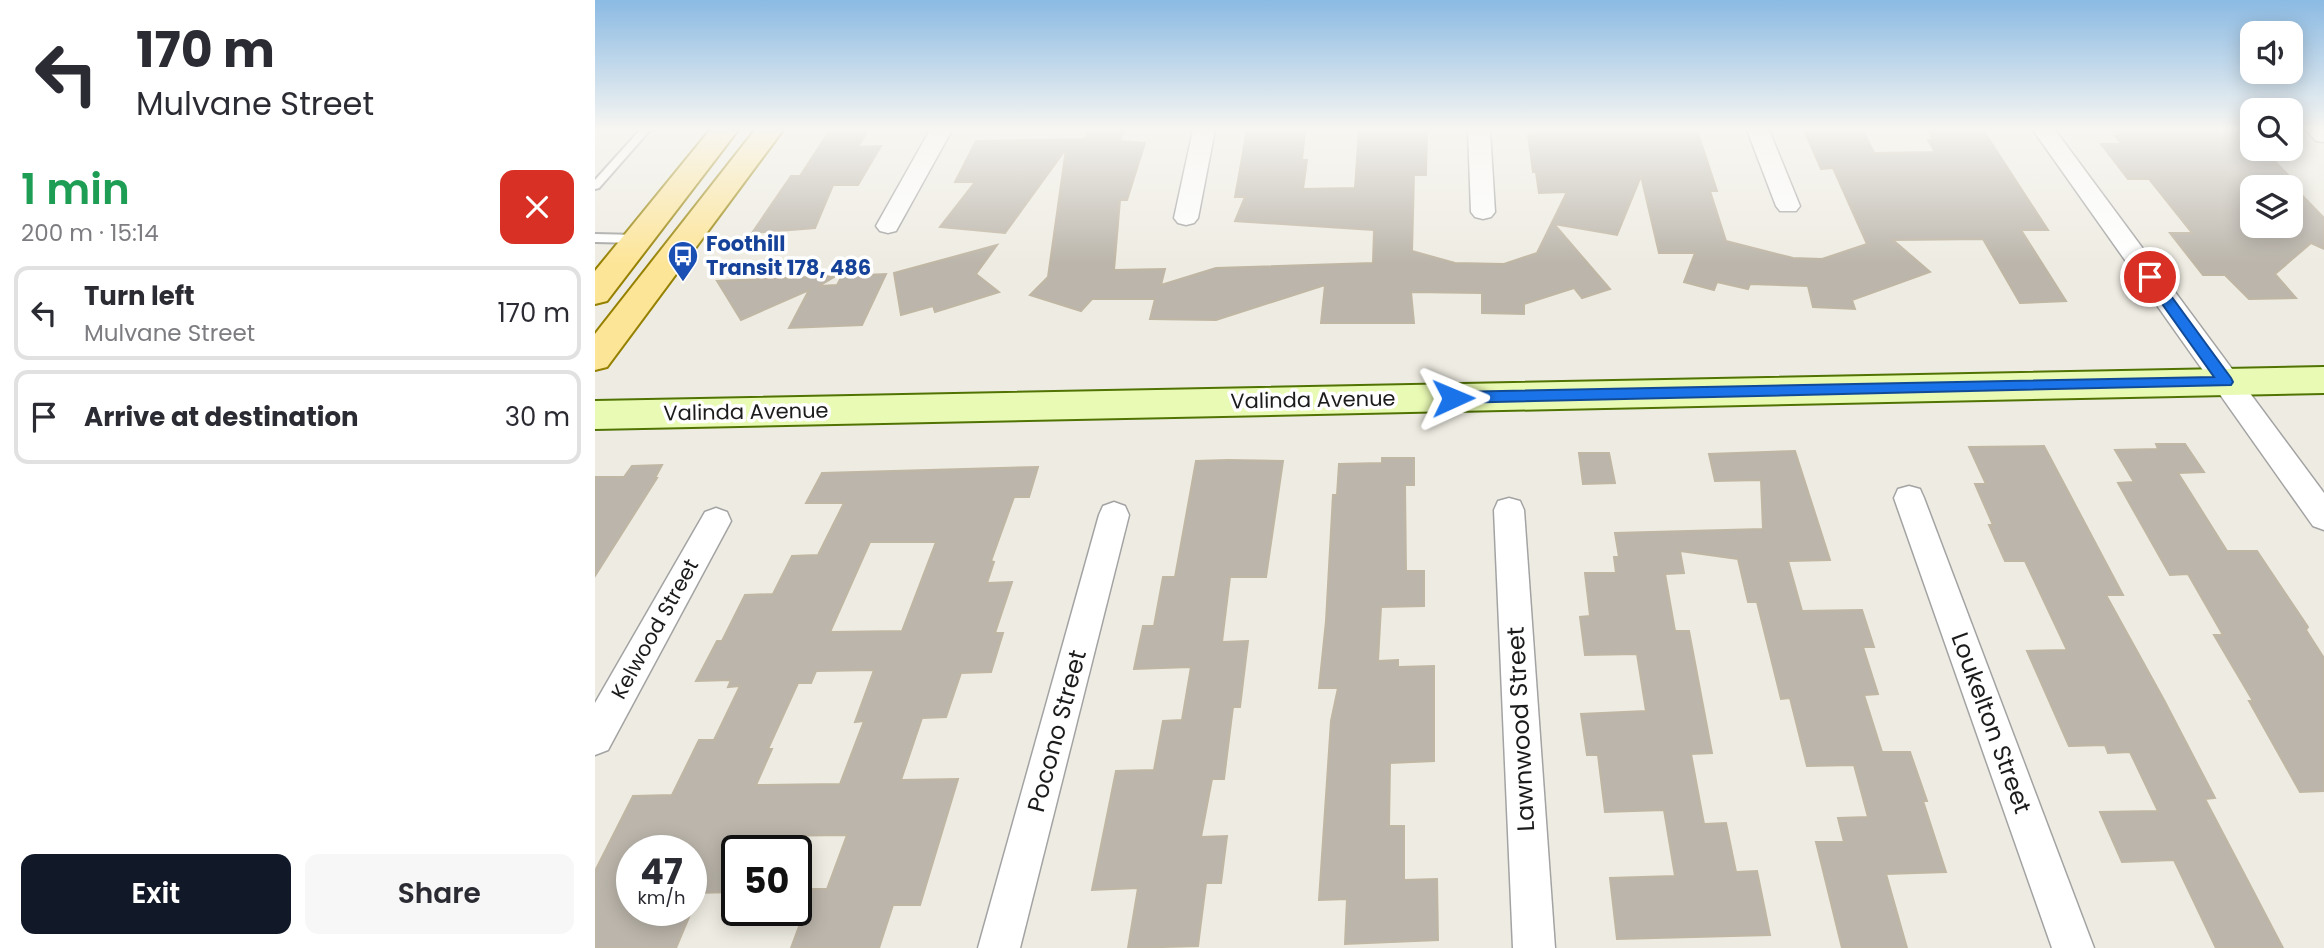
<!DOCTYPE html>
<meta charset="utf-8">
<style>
:root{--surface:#fff;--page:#f7f7f7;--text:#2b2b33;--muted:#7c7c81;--line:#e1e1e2;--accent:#111827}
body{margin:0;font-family:Poppins,sans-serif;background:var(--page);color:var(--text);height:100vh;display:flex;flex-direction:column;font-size:26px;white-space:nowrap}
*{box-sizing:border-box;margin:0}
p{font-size:23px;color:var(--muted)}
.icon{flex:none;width:38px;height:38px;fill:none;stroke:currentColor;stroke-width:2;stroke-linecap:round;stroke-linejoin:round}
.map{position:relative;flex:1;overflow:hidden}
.panel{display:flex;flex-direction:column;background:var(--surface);width:595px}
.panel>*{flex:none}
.top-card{background:#fff;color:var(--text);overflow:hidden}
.buttons{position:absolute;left:1645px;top:21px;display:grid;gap:14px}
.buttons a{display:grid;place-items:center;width:63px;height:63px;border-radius:14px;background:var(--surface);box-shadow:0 4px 18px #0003;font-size:35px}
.speed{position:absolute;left:21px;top:835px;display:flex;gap:14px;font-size:35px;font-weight:700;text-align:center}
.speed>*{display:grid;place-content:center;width:91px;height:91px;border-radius:50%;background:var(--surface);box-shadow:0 4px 18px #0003;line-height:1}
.speed small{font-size:18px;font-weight:400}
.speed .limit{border:4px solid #111;border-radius:10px;background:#fff;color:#111}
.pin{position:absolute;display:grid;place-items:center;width:60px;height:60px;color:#fff;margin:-30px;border:4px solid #fff;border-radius:50%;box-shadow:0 2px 7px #0007}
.me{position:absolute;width:77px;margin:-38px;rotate:89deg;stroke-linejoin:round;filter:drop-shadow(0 0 5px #0008)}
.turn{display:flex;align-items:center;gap:24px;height:147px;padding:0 21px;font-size:32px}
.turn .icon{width:91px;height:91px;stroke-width:2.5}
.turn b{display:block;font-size:49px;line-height:60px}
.round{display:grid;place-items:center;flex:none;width:74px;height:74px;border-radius:14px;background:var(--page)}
.headline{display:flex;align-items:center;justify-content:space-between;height:119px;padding:0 21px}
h1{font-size:42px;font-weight:600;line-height:52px;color:#1e9e55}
.primary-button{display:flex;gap:14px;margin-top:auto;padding:14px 21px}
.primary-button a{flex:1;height:80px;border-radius:14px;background:var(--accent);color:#fff;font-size:28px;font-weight:600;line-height:80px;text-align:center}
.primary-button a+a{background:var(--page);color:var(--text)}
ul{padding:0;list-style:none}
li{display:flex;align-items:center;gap:21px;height:94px;margin:0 14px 10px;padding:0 7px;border:4px solid var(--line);border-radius:14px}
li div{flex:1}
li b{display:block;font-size:26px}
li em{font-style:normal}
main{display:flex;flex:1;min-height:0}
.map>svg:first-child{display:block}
.building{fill:#bbb5ab;stroke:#c0b6a4;stroke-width:2;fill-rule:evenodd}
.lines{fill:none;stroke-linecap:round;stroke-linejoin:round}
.lane-casing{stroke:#a3a3a3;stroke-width:4}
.street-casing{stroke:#a3a3a3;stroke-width:3}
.secondary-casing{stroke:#517303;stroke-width:4}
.primary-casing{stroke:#958000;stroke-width:4}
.lane{fill:#fff;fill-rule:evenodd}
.street{fill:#fff;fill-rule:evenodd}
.secondary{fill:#e9fab4;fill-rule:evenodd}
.primary{fill:#fde598;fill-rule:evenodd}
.route{fill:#1a73e8;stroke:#114b97;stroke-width:2}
.labels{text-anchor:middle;stroke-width:7;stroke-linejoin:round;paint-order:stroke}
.transit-label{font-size:21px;font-weight:bold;fill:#164399;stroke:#fff;text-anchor:start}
.street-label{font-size:21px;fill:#1c1c1c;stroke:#fff}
.near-street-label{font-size:24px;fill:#1c1c1c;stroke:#fff}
</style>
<main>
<section class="panel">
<div class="top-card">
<div class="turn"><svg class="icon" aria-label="left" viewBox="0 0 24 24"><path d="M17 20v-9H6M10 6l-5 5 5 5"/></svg><div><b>170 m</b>Mulvane Street</div></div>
</div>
<div class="headline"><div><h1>1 min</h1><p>200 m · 15:14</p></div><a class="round" style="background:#d93025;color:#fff"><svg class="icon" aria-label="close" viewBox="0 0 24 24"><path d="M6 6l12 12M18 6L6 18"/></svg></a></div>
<ul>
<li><svg class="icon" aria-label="left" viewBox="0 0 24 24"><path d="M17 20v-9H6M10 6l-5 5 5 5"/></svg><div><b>Turn left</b><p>Mulvane Street</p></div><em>170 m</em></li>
<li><svg class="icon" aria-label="arrive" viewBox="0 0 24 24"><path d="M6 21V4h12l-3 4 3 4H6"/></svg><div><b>Arrive at destination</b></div><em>30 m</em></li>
</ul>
<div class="primary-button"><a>Exit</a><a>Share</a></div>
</section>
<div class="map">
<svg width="1729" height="948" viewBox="0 0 1729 948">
<rect width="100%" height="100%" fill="#eeece2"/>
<g class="building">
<polygon points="235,130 273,130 263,147 286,146 263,185 238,185 220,228 157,233 196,176 205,176"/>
<polygon points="493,130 529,130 525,141 550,143 532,200 525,200 519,270 570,269 566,285 621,268 778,263 779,230 640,221 650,197 640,197 652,130 710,130 707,160 712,160 708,189 760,188 764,130 832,130 831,175 819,175 817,251 860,263 909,264 942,253 972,192 944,193 941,172 938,172 933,134 944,134 943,130 1102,130 1122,191 1115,191 1131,241 1198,258 1227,259 1272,244 1238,168 1226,169 1209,130 1268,130 1279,153 1340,152 1333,140 1338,140 1333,130 1388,130 1453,230 1426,230 1471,301 1425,303 1388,239 1298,240 1335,272 1257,300 1260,309 1218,307 1213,286 1155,284 1153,289 1122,282 1119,290 1089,282 1100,253 1064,253 1046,176 1022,235 959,224 1015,289 987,298 979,288 929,304 929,314 887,313 887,293 816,292 819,323 726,323 730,285 621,320 555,319 560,299 497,299 486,311 435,295 453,277 471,149 410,233 345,227 380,182 360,182 381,141 490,139"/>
<path d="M 1519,130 L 1657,130 L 1657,149 L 1668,149 L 1704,186 L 1698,186 L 1729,218 L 1729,249 L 1716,243 L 1680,274 L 1701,298 L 1654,299 L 1630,275 L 1608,275 L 1575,233 L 1597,233 L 1554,179 L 1533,179 L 1506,144 L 1527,144 L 1520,136 L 1524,136 ZM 1657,187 L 1696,187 L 1696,226 L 1657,226 Z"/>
<polygon points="402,245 381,274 404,292 340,312 338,306 306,315 299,273"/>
<polygon points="291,274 267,325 194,328 214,290 146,320 122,281 241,276 224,286 242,285 247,276"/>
<polygon points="1561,444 1590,444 1609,472 1583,473 1632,551 1662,551 1713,627 1711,630 1729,658 1729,791 1705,792 1654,701 1658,701 1619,635 1628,635 1593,574 1575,575 1523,483 1539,482 1520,450 1563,449"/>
<polygon points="1449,446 1528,595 1511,595 1569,700 1620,798 1610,799 1688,948 1621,948 1579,860 1527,862 1505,812 1563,811 1535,752 1513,753 1510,745 1474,746 1432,651 1472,650 1430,561 1410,561 1394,525 1398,525 1380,484 1391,484 1374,447"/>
<polygon points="1200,451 1235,560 1193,561 1207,611 1267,610 1279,647 1268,647 1283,694 1269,695 1287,752 1315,752 1332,801 1328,801 1351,872 1291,874 1312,948 1247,948 1221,842 1249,842 1243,818 1273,817 1259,765 1212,766 1195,698 1186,699 1162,602 1153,602 1143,559 1085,551 1089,573 1070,574 1080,631 1094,631 1117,753 1096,754 1109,824 1131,823 1141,872 1162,871 1175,935 1022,939 1015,878 1080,876 1069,810 1010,812 1003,755 992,755 986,714 1051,711 1042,654 990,655 985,617 995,616 990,573 1021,573 1019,557 1024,557 1020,533 1168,529 1166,480 1120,481 1114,454"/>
<polygon points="984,453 1014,453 1020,483 988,484"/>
<polygon points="787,458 819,458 819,485 810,485 811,571 829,571 829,606 786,607 783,661 803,660 803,667 839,666 839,761 795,763 794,826 809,826 809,880 842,879 843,940 750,944 752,899 724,900 736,721 743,688 724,688 731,621 738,495 742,495 744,464 787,463"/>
<polygon points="633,460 688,461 671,577 635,577 627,642 653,641 645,707 638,707 629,779 617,779 606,837 632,836 626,883 611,883 603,946 533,948 543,888 497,890 521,771 559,770 568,721 587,720 596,667 539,669 548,626 559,626 568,577 580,577 601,461"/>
<polygon points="67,465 60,478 62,478 0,576 0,477 29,477 37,466"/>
<path d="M 443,467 L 434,497 L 419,497 L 396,561 L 399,562 L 392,583 L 417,582 L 400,633 L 408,633 L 396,672 L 366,673 L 351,717 L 327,718 L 306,780 L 363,779 L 325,905 L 298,905 L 284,948 L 196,948 L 218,889 L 232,889 L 252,835 L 174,836 L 173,840 L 168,840 L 164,850 L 142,850 L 142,892 L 96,893 L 96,850 L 37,850 L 37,910 L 97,910 L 81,948 L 0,948 L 0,871 L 38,796 L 77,795 L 104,740 L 119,740 L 145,686 L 133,687 L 136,680 L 101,681 L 122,641 L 127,641 L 150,595 L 178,594 L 197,556 L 223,555 L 249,503 L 211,503 L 227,473 ZM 275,542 L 341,542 L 307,631 L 235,632 ZM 279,670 L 260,722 L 269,721 L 245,784 L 161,785 L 177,749 L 173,749 L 203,683 L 216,683 L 221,671 Z"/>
</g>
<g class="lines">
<g class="lane-casing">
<g id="lane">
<polygon points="45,130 55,130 4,188 0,189 0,180"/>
<polygon points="0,234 43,235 49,239 43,243 0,242"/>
</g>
</g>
<g class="street-casing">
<g id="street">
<polygon points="335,130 357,130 301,231 293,233 285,231 281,226"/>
<polygon points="598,130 620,130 603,218 599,223 591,225 583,223 579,218"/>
<polygon points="873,130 895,130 900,212 896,217 888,219 880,217 876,212"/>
<polygon points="1152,130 1174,130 1205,206 1201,211 1185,211 1181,206"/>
<polygon points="1438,130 1460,130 1729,493 1729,530 1718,526"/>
<polygon points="1711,130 1729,130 1729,142 1721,141"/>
<polygon points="1314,486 1325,489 1329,498 1499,948 1457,948 1299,498 1303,489"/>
<polygon points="914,498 925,501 929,510 960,948 918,948 899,510 903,501"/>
<polygon points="519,502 530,506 534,515 425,948 383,948 504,515 508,506"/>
<polygon points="121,508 132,512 136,521 13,750 0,755 0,703 110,512"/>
</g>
</g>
<g class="secondary-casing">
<polygon id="secondary" points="1729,367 1729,393 0,429 0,401"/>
</g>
<g class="primary-casing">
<g id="primary">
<polygon points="115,130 143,130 12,301 0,304 0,271"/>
<polygon points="160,130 188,130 12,367 0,370 0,334"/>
</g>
</g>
<use href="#lane" class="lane"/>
<use href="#street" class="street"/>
<use href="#secondary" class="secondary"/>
<use href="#primary" class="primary"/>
</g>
<linearGradient id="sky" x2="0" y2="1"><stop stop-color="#8bbae3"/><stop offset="0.49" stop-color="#f7f6f2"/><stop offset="1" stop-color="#f7f6f2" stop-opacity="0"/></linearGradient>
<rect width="1729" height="263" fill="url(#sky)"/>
<polygon class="route" points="1555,272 1560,274 1636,378 1638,382 1636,385 858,403 850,398 858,392 1619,377 1548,277"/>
<defs>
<g id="bus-pin" transform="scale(1.575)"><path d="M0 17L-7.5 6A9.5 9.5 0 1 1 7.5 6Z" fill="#1a4fb4" stroke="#fff"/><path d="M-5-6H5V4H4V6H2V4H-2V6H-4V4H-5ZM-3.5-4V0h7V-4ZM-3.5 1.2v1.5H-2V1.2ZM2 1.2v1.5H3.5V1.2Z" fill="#fff"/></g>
</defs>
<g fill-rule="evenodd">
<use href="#bus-pin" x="88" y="256"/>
</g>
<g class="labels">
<g class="transit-label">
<text x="111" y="251">Foothill<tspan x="111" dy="24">Transit 178, 486</tspan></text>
</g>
<g class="street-label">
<text transform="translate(718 400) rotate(-1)" y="7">Valinda Avenue</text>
<text transform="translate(151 412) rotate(-1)" y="7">Valinda Avenue</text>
<text transform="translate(60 629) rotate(-61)" y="7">Kelwood Street</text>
</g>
<g class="near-street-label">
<text transform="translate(1396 723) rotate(70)" y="8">Loukelton Street</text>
<text transform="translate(926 729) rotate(-93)" y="8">Lawnwood Street</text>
<text transform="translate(462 731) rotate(-75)" y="8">Pocono Street</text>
</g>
</g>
</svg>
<div class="buttons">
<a><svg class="icon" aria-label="sound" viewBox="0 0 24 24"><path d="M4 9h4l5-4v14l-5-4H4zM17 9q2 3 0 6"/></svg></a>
<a><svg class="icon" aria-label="search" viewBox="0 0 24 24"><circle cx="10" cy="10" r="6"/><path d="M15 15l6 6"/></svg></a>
<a><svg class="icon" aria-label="layers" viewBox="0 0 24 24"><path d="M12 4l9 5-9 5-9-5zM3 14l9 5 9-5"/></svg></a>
</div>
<div class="speed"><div>47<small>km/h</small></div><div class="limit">50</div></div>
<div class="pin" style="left:1555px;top:277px;background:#d93025"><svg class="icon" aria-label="arrive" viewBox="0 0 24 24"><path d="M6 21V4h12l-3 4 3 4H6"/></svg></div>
<svg class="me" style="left:858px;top:398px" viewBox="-20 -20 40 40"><path d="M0-17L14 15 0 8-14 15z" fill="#1a73e8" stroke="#fff" stroke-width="4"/></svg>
</div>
</main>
